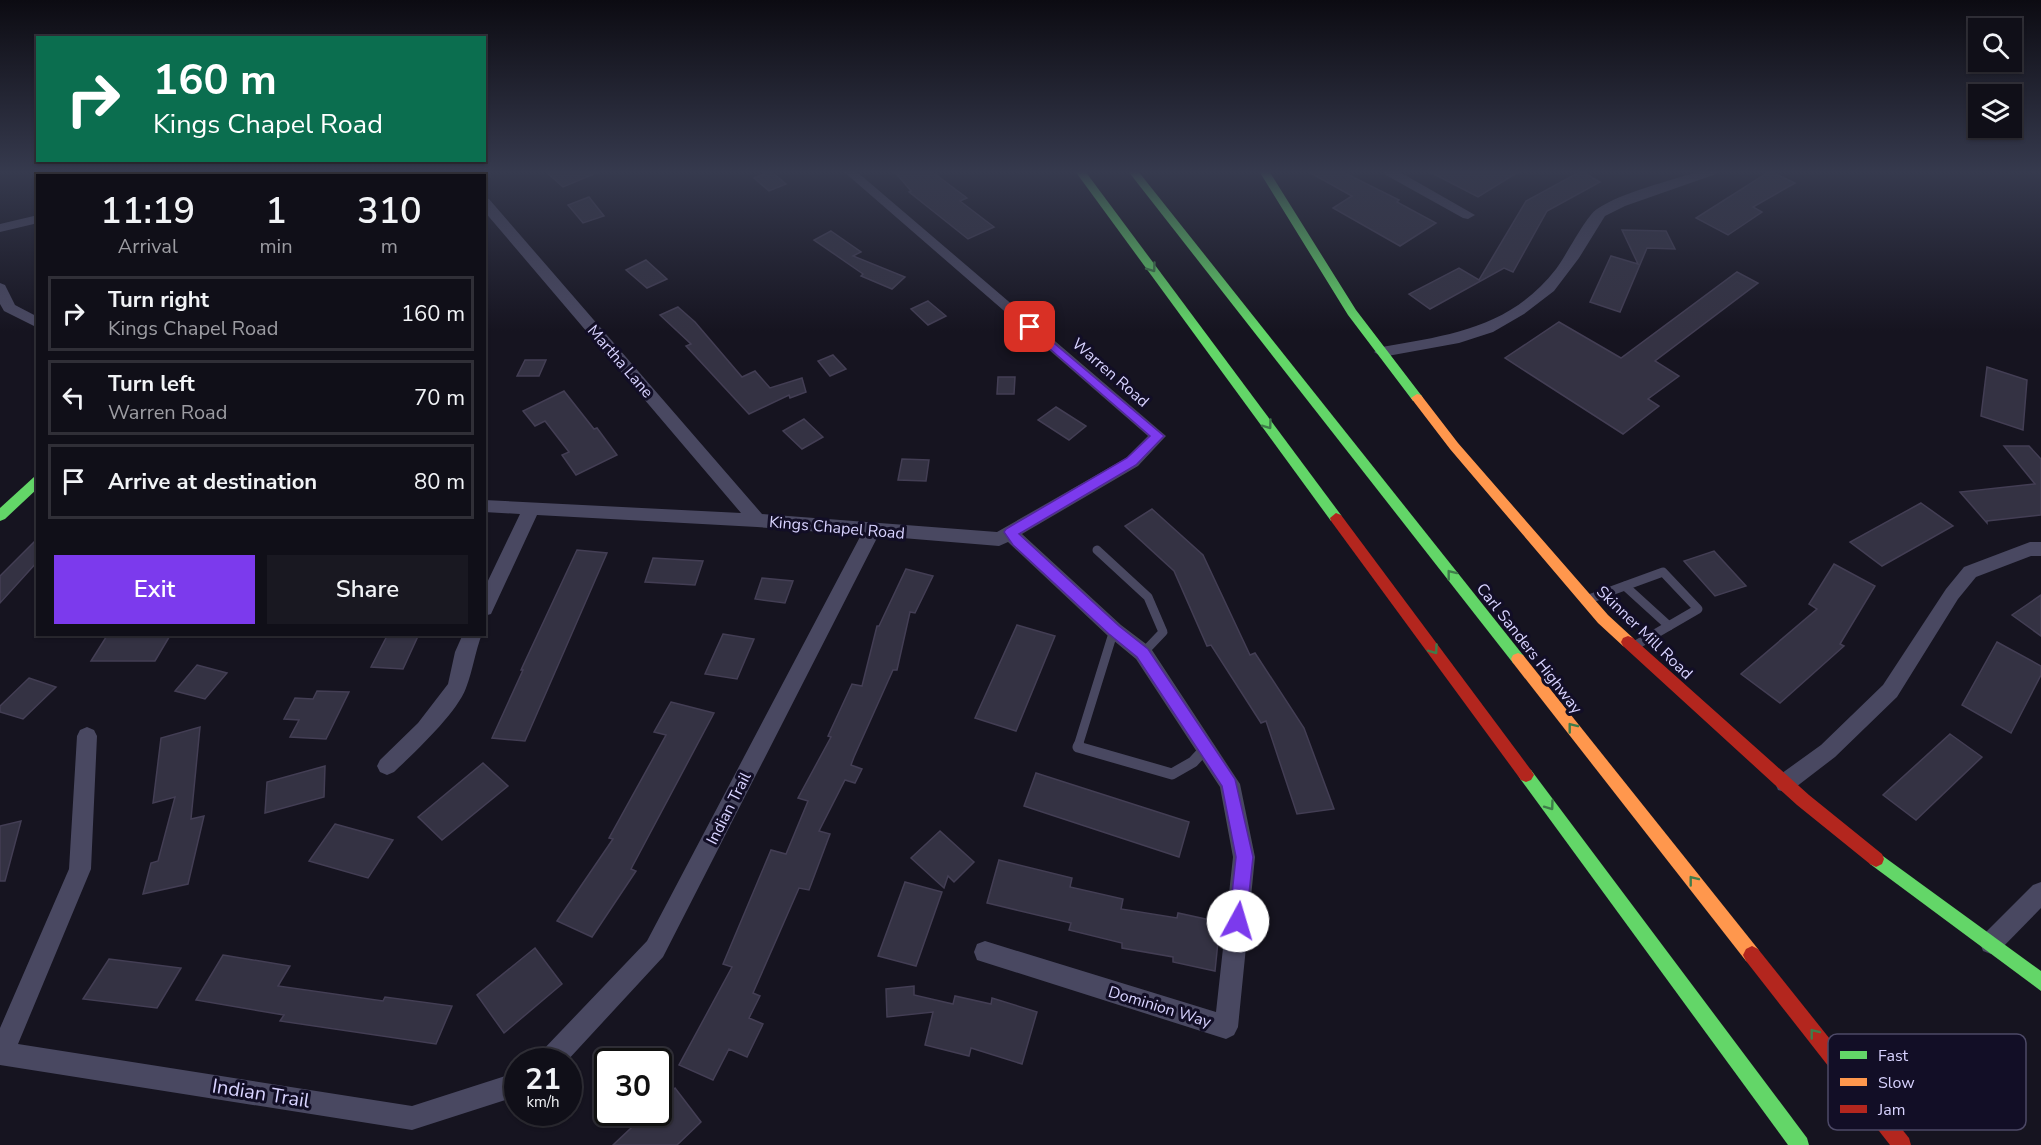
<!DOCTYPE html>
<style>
:root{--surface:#100f18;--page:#191821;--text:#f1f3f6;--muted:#9c9ca2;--line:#302f37;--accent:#7c3aed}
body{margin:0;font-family:"Nunito Sans",sans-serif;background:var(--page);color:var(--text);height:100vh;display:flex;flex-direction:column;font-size:22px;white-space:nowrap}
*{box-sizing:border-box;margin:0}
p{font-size:20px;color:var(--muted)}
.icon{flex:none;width:33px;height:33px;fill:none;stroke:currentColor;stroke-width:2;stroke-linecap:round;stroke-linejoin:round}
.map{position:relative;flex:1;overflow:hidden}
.sheet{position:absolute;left:36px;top:174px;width:450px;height:462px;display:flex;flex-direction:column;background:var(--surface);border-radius:0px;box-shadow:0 2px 4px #0004,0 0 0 2px var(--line)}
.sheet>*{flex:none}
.guide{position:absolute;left:36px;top:36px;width:450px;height:126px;border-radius:0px;box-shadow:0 2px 4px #0004,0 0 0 2px var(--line);background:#0b6e4f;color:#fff;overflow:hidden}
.controls{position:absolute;left:1968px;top:18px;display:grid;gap:12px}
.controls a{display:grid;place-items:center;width:54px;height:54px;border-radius:0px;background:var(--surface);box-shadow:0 2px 4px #0004,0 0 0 2px var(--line);font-size:30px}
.speed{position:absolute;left:504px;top:1048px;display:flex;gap:12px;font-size:30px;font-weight:700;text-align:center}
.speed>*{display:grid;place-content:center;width:78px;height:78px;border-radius:50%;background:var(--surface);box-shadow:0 2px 4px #0004,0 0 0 2px var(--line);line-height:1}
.speed small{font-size:15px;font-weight:400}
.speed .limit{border:3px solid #111;border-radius:9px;background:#fff;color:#111}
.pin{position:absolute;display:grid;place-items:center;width:51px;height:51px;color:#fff;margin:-26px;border-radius:12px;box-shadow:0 3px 9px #0006}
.me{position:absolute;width:66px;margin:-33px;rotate:6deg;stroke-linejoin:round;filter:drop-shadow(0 0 4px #0008)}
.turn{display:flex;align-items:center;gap:21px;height:126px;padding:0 18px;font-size:27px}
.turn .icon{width:78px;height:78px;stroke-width:2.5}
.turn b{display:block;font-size:42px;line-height:51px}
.eta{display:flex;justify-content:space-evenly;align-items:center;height:102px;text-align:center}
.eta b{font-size:36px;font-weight:600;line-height:42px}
.cta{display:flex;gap:12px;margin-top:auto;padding:12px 18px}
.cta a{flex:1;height:69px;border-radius:0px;background:var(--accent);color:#fff;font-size:24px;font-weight:600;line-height:69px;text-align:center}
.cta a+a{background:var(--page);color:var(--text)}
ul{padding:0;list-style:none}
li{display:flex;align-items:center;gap:18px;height:75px;margin:0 12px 9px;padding:0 6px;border:3px solid var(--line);border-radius:0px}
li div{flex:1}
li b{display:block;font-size:22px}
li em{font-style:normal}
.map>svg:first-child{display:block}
.building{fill:#343243;stroke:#433e54;stroke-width:1.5}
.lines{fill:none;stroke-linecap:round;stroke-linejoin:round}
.lane-far1{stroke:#494861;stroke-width:9}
.lane{stroke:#494861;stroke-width:11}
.street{fill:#494861;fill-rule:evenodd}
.fast{fill:#63d668;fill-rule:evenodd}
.slow{fill:#ff974d;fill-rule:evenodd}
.jam{fill:#b3261e;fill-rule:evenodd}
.oneway{stroke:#3f7c4a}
.route{fill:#7c3aed;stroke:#51269a;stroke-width:1.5}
.labels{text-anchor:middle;stroke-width:6;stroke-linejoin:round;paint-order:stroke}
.street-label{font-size:16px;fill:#d8d3ff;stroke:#120e26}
.near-street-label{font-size:20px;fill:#d8d3ff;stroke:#120e26}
.key{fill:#120e26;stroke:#4d4967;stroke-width:1.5}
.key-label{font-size:16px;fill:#d8d3ff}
</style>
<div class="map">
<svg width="2041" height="1145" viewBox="0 0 2041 1145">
<rect width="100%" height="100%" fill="#161420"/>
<g class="building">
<polygon points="545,171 601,171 563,187"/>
<polygon points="771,171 786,184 769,191 754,178"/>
<polygon points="894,171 931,171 967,198 960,201 994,227 968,239 909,192 911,191"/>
<polygon points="1307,171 1341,171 1399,200 1397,202 1436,223 1400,246 1333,208 1352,196"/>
<polygon points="1428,171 1520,171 1478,197"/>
<polygon points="1581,171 1600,182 1547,211 1513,272 1504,268 1430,309 1409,294 1459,268 1479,280 1526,201"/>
<polygon points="1770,171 1795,183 1753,207 1762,212 1728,235 1696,218"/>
<polygon points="589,197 604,216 583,223 568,205"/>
<polygon points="1622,230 1666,231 1675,249 1647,248 1620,312 1590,302 1611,256 1638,264"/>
<polygon points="831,231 861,252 853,256 905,277 892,289 861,276 863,274 814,240"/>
<polygon points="646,260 667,279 647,288 626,270"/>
<polygon points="1737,272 1758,283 1655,361 1679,376 1648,399 1659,406 1623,434 1505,358 1559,322 1621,358"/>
<polygon points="928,301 946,316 928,325 911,309"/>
<polygon points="678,307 695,322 742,377 755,371 770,388 802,378 806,392 790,398 789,395 749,414 686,346 691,344 660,315"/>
<polygon points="833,355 846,369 830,376 818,361"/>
<polygon points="525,360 546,360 539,376 517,376"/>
<polygon points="1987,367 2027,380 2023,430 1981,416"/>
<polygon points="998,377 1015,377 1014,394 997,394"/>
<polygon points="564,391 594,429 597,428 617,455 576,475 562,455 569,452 545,421 535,426 523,411"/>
<polygon points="1056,407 1086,426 1069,440 1038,420"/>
<polygon points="804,419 823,437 802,449 783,431"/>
<polygon points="2004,446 2029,446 2041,459 2041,515 1987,521 1987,523 1960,492 2035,484"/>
<polygon points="902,459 929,460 926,481 898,480"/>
<polygon points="1921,503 1953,526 1882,566 1850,542"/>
<polygon points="1152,509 1203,555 1250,655 1255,653 1304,728 1334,809 1297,814 1266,721 1261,723 1211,645 1207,646 1174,571 1125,526"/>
<polygon points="38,538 38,561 0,603 0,576"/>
<polygon points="577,550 607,553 525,741 492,738 523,670 521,670"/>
<polygon points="1714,551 1746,586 1715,596 1684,561"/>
<polygon points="653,558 703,561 695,585 645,582"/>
<polygon points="1834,564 1875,586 1840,644 1844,646 1780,703 1741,674 1817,609 1809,604"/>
<polygon points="906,569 933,576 915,613 910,612 897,670 893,670 854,757 851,765 862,769 855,783 845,780 819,831 830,834 809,890 799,888 753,993 760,996 749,1018 763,1024 747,1057 729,1049 713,1080 679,1065 732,967 723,964 771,850 786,854 808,801 798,798 831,737 828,736 852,684 862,686 877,626 879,626"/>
<polygon points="762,578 793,581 785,603 755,599"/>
<polygon points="2041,595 2041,636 2012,615"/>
<polygon points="1017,625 1055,636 1016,731 975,718"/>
<polygon points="108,634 171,634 155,661 91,661"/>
<polygon points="388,634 419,634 403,669 371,667"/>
<polygon points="723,634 754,639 737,679 705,674"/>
<polygon points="1997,642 2041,666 2041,675 2011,733 1962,705"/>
<polygon points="197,665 227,673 205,699 175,691"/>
<polygon points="29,678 56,687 23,719 0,712 0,706"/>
<polygon points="317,691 349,692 326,739 290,737 299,720 284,719 295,698 313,699"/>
<polygon points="671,702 714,713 631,869 636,871 592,937 557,921 613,839 609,838 666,735 654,732"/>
<polygon points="200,727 191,819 204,816 188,884 143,894 151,863 158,861 175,797 153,803 161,738"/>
<polygon points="1950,734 1982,757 1916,820 1883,795"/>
<polygon points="483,763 508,786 442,840 418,817"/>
<polygon points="325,766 324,797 265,813 267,782"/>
<polygon points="1036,773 1189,822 1179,857 1024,806"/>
<polygon points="21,821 5,881 0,881 0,826"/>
<polygon points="335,824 393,840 368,878 309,861"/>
<polygon points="940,831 974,862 954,882 948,876 944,888 911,858"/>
<polygon points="999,860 1072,878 1070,887 1123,899 1121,909 1177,918 1178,913 1220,922 1215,971 1173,962 1173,957 1122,948 1122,943 1069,930 1071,923 987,903"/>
<polygon points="905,882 942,892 916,966 878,956"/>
<polygon points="535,948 562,984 504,1033 477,995"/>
<polygon points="223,955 290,966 278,986 383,1001 385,997 452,1006 436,1044 280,1021 284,1015 196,1000"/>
<polygon points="109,959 181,968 157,1008 83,999"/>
<polygon points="914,986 914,995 953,1004 955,996 991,1004 992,998 1037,1012 1022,1064 971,1048 969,1056 925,1045 933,1012 887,1017 886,989"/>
<polygon points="675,1088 701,1122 677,1145 613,1145 647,1113 658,1113 658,1103"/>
</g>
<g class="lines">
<g class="lane-far1">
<polyline points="1097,550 1148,597 1163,632 1143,653"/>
<polyline points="1625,586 1669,626"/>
<polyline points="1589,599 1663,572 1698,609 1636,645"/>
<polyline points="1078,746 1114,630"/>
</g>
<polyline class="lane" points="1079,745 1078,747 1172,774 1193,762 1205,749"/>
<g class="street">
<polygon points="148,171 162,171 158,176 142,176"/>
<polygon points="452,171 464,171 468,176 455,176"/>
<polygon points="843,171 856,171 1166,436 1138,466 1022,534 1121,625 1150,647 1240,784 1255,857 1238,1027 1234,1035 1226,1039 977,960 974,952 977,944 985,941 1216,1012 1233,857 1220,787 1136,659 1107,635 1008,542 999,546 878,536 663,957 566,1062 537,1062 540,1053 647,941 861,535 757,527 537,515 491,614 484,616 484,589 520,514 484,512 484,500 741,513 484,211 484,198 489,199 762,514 997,532 1126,458 1148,436"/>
<polygon points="1383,171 1398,171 1475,215 1468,219 1463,218 1384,174"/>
<path d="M 1700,171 L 1717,171 L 1716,174 L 1625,206 L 1605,216 L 1579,258 L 1554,291 L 1524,314 L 1493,332 L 1459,343 L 1382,357 L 1374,352 L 1382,347 C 1450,335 1510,328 1556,269 C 1566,256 1586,216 1597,209 C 1622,192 1670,181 1700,171 Z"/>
<polygon points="38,215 38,223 0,232 0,224"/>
<polygon points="0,283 5,285 15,305 38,317 38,328 4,311 0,304"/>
<polygon points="2030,542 2041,542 2041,556 2031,556 1976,577 1958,599 1897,697 1835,757 1792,790 1785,792 1778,790 1775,783 1778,776 1821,745 1883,685 1946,589 1964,567"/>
<path d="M 463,634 L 482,634 C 475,652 473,670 466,688 C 457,713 414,753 394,772 L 387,775 L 380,772 L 377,766 L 380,760 L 418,723 L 448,684 L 455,652 Z"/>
<polygon points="87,727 94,730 97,736 91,869 18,1044 412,1106 518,1072 518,1096 412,1130 0,1065 0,1028 69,869 77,736 80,730"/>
<polygon points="2041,882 2041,908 1999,951 1991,954 1983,951 1980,943 1983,935 2033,885"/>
</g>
<g class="fast">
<polygon points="351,171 361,171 357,176 346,176"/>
<polygon points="1075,171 1085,171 1341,515 1342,518 1341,521 1331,521"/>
<polygon points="1128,171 1138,171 1523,655 1525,659 1523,663 1518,665 1513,663"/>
<polygon points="1259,171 1269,171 1356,310 1421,395 1423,398 1421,401 1413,401 1348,315"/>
<polygon points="38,476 38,488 5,519 0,521 0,508 34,477"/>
<polygon points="1526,768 1531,770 1807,1138 1809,1145 1788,1145 1521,780 1518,775 1521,770"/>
<polygon points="1876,851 2041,971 2041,991 1870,864 1868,859 1870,854"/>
</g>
<g class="slow">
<polygon points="1417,394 1421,395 1458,443 1608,615 1633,638 1635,642 1633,646 1628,648 1623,646 1598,623 1450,449 1411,398"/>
<polygon points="1518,653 1523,655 1758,949 1761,955 1758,961 1752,964 1746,961 1513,663 1511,659 1513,655"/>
</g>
<g class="jam">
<polygon points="1336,513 1341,515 1531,770 1534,775 1531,780 1526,782 1521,780 1331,521 1330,518"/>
<polygon points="1628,636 1633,638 1809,795 1882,854 1884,859 1882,864 1876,867 1870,864 1797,805 1623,646 1621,642 1623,638"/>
<polygon points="1752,946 1758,949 1909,1138 1911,1145 1890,1145 1746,961 1743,955 1746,949"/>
</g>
</g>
<defs><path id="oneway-chevron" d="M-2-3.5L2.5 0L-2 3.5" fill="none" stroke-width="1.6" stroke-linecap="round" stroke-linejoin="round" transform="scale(1.5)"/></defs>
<g class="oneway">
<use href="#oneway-chevron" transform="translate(1152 268) rotate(54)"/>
<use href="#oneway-chevron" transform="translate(1268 425) rotate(54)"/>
<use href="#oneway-chevron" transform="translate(1451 574) rotate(-128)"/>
<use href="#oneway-chevron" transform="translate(1434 650) rotate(54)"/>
<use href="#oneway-chevron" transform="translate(1572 727) rotate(-128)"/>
<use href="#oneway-chevron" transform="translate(1550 806) rotate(54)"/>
<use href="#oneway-chevron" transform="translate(1693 880) rotate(-128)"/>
<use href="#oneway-chevron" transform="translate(1814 1033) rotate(-128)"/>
</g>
<linearGradient id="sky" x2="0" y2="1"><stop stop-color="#0c0b12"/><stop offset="0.52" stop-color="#363a4e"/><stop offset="1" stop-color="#363a4e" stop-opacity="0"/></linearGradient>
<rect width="2041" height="331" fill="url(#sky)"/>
<polygon class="route" points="1030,323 1164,436 1136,465 1019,534 1119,626 1148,649 1235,779 1253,857 1246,921 1244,927 1238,929 1231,927 1229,921 1236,857 1222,786 1137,657 1109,634 1013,545 1004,532 1006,529 1127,458 1150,436 1027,329 1027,324"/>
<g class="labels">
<g class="street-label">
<text transform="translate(621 361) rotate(49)" y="6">Martha Lane</text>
<text transform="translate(1111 372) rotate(41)" y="6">Warren Road</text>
<text transform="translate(837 527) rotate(5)" y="6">Kings Chapel Road</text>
<text transform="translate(1645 632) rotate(44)" y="6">Skinner Mill Road</text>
<text transform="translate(1530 648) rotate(52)" y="6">Carl Sanders Highway</text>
<text transform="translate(728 808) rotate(-63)" y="6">Indian Trail</text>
<text transform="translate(1160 1006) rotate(17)" y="6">Dominion Way</text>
</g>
<g class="near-street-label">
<text transform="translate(261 1093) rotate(9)" y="7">Indian Trail</text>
</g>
</g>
<rect x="1828" y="1034" width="198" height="96" rx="9" class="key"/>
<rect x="1840" y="1051" width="27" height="8" fill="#63d668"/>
<rect x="1840" y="1078" width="27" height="8" fill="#ff974d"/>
<rect x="1840" y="1105" width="27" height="8" fill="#b3261e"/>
<g class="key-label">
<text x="1878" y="1061">Fast</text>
<text x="1878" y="1088">Slow</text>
<text x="1878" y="1115">Jam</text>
</g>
</svg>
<div class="controls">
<a><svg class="icon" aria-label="search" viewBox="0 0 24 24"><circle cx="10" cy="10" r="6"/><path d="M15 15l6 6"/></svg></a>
<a><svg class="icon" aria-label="layers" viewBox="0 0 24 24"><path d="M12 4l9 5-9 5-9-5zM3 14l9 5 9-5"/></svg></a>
</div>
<div class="speed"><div>21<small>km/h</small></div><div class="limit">30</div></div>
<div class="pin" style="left:1030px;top:327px;background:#d93025"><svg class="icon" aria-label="arrive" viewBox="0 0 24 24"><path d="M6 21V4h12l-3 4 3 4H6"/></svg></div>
<svg class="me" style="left:1238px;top:921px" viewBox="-20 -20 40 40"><circle r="19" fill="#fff"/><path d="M0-13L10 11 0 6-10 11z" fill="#7c3aed"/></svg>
<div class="guide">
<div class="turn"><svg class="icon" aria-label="right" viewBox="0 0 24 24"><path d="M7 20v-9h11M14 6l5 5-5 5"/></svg><div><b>160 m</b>Kings Chapel Road</div></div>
</div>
<section class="sheet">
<div class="eta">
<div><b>11:19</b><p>Arrival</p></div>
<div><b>1</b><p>min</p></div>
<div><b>310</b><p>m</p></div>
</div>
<ul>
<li><svg class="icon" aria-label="right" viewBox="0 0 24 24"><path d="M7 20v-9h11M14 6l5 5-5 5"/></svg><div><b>Turn right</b><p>Kings Chapel Road</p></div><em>160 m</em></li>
<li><svg class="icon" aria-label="left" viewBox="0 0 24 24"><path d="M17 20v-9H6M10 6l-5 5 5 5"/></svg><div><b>Turn left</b><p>Warren Road</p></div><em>70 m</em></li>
<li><svg class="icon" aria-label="arrive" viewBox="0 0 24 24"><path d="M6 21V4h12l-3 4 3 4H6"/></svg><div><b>Arrive at destination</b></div><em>80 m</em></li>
</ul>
<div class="cta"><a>Exit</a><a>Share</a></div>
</section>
</div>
